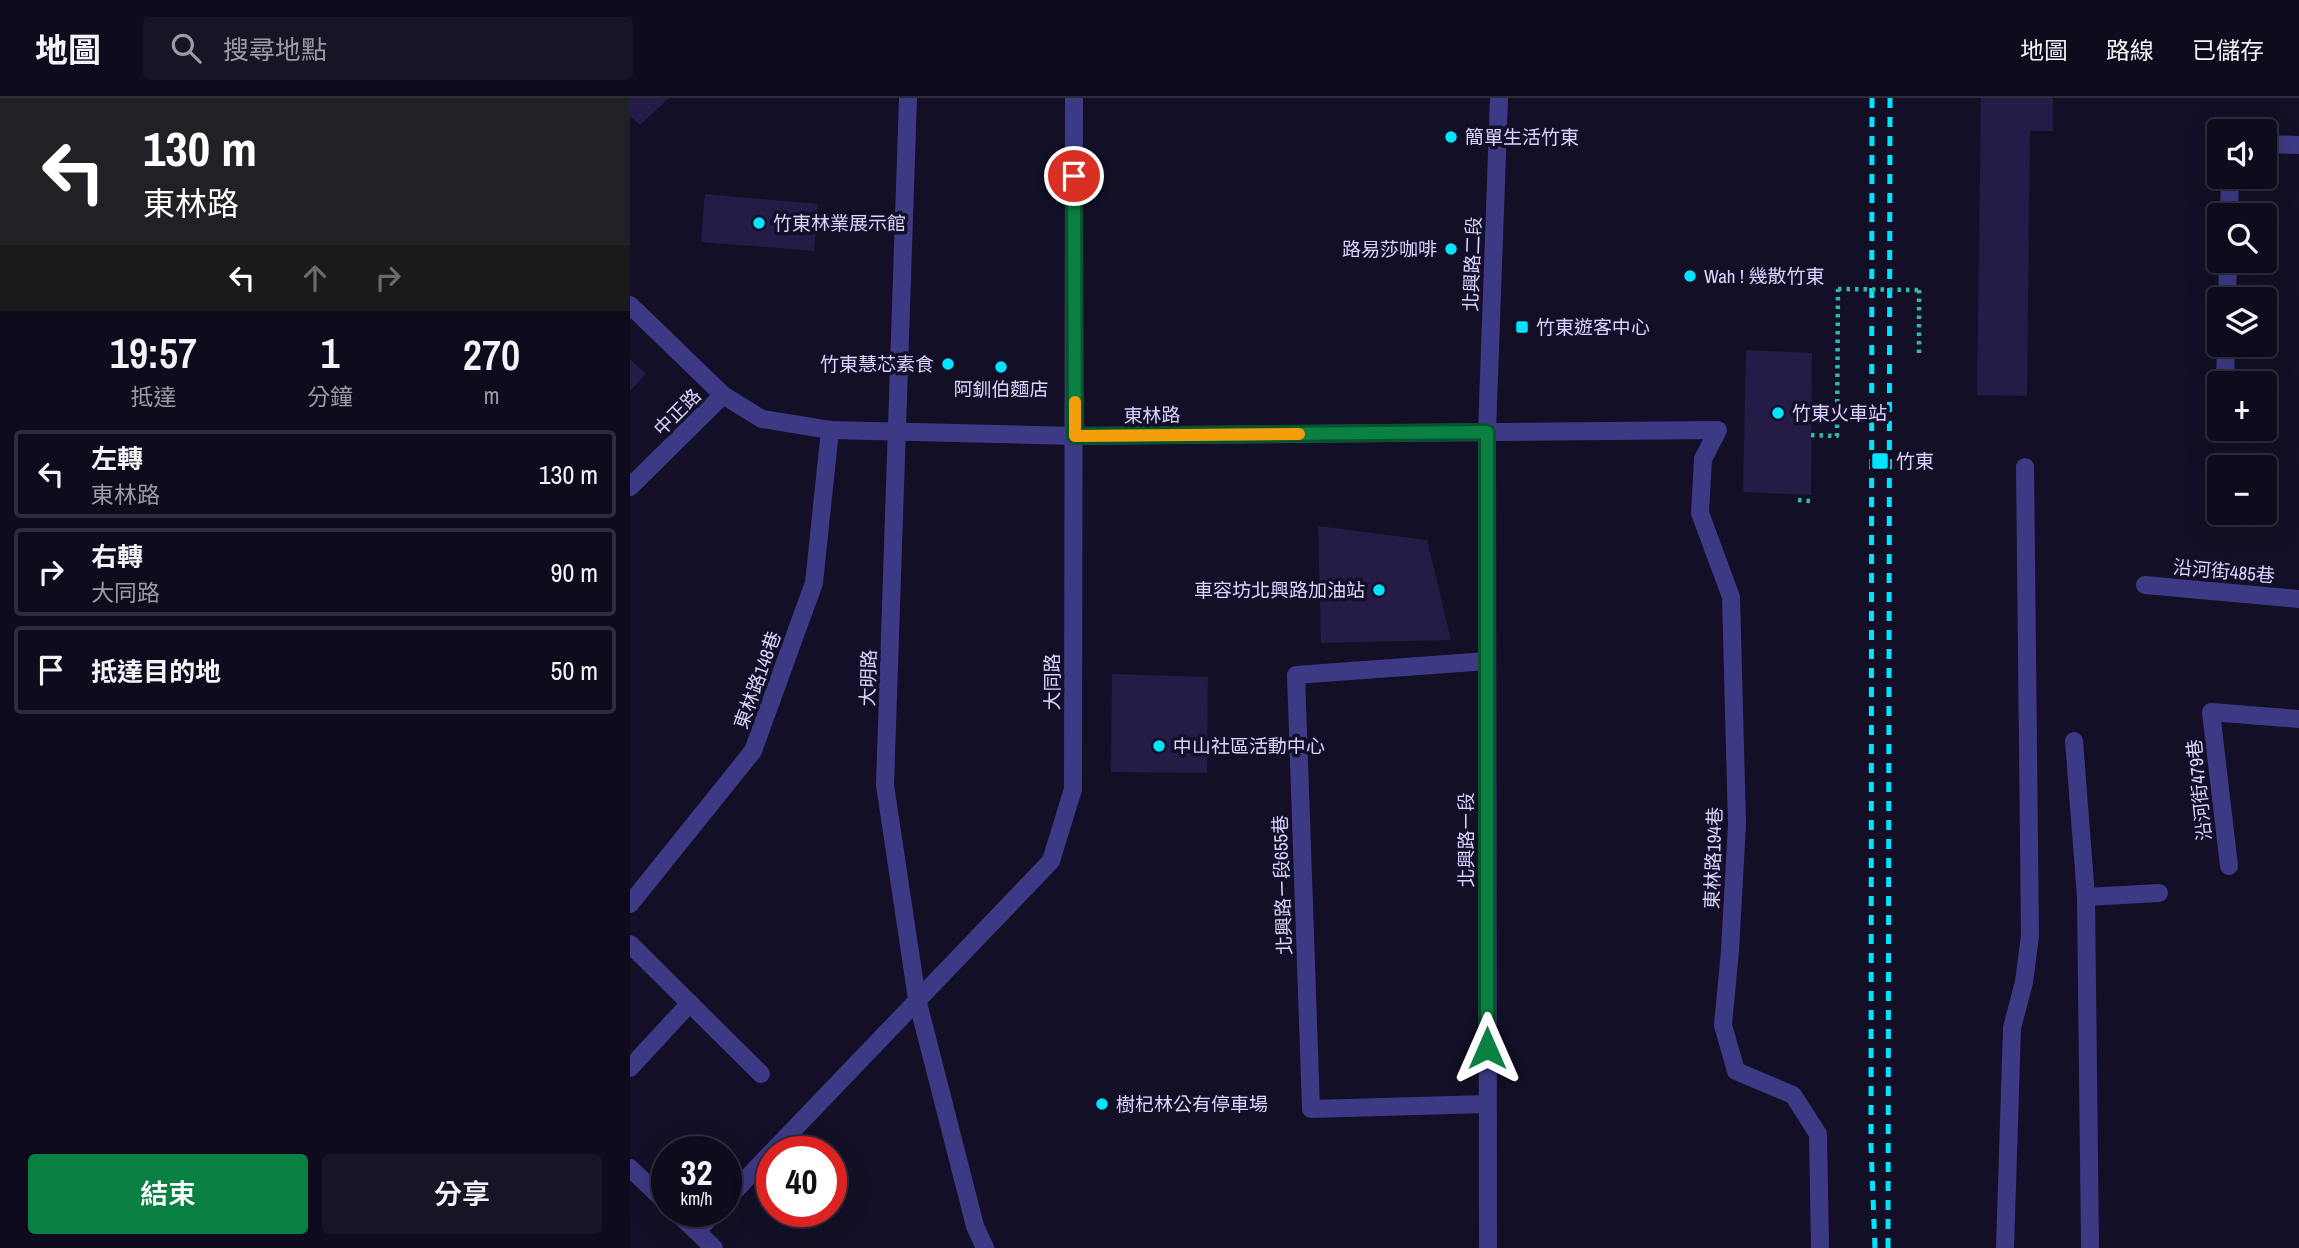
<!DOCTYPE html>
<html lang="zh-TW">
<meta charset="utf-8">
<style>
:root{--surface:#0e0b1c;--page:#171425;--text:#f1f3f6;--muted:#9b9ba3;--line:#2e2b3b;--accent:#0b8043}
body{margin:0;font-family:"Archivo Narrow","Noto Sans TC",sans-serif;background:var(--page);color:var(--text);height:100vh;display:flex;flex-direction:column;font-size:26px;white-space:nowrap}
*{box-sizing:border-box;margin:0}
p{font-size:23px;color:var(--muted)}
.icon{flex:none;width:38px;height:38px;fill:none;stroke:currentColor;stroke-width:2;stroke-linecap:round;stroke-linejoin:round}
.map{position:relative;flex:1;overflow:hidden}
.drawer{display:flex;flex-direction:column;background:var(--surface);width:630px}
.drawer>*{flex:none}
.guide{background:#202124;color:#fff;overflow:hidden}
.tools{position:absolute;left:1577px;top:21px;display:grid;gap:14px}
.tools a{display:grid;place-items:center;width:70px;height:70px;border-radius:7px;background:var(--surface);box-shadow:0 7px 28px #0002,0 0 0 2px var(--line);font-size:35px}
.speed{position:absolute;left:21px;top:1038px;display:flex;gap:14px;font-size:35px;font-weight:700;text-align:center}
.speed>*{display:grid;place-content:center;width:91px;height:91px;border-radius:50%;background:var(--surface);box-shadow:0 7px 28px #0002,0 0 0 2px var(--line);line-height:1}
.speed small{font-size:18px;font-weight:400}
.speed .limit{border:10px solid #d22;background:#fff;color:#111}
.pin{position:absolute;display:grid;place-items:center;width:60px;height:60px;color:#fff;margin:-30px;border:4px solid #fff;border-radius:50%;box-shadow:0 2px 7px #0007}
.me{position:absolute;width:77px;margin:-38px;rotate:0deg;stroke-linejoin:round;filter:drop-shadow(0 0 5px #0008)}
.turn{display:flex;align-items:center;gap:24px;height:147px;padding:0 28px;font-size:32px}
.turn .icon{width:91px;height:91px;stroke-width:2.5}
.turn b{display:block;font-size:49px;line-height:60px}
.lanes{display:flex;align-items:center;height:66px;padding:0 28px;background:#0003;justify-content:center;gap:35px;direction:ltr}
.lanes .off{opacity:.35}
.eta{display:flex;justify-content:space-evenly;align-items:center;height:119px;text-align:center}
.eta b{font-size:42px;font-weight:600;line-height:49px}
.cta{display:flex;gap:14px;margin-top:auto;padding:14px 28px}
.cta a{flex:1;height:80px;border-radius:7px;background:var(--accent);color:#fff;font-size:28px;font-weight:600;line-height:80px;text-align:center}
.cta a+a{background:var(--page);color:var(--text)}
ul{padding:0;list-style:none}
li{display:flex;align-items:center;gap:21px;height:88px;margin:0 14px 10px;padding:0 14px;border:4px solid var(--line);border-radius:7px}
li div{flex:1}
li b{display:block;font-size:26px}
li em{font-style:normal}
header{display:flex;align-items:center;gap:42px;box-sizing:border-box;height:98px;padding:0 35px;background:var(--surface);border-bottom:2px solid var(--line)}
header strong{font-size:33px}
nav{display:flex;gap:38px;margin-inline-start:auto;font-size:24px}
.search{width:490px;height:63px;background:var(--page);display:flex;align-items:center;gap:18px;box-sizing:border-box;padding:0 24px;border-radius:7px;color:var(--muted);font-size:26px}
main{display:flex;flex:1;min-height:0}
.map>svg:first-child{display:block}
.building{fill:#241b47}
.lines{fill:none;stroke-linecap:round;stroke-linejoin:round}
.path{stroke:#2fb8b0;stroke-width:4.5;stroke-dasharray:3.5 5;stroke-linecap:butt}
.minor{stroke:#3d3a85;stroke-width:18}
.rail{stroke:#00e5ff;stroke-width:5;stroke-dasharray:10 9;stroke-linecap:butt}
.path-bridge{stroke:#2fb8b0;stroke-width:4.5;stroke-dasharray:3.5 5;stroke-linecap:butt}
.route-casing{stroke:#07532c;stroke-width:18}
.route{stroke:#0b8043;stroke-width:12}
.slow{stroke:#f59e0b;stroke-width:12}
.poi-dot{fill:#00e5ff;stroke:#130f26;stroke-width:2.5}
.labels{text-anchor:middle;stroke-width:7;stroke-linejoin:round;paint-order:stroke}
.poi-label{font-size:19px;fill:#d9d4ff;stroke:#130f26;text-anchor:start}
.street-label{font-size:19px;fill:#d9d4ff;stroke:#130f26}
</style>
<header>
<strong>地圖</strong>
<div class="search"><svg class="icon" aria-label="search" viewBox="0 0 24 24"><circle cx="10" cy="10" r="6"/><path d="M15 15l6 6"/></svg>搜尋地點</div>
<nav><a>地圖</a><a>路線</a><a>已儲存</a></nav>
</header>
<main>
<section class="drawer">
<div class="guide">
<div class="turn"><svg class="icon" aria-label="left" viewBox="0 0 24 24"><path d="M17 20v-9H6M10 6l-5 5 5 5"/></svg><div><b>130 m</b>東林路</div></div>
<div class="lanes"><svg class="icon" aria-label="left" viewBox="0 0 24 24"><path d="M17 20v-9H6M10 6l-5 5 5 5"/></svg><svg class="icon off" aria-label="ahead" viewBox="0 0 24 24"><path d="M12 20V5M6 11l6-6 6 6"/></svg><svg class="icon off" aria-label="right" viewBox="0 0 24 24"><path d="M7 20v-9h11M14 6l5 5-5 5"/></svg></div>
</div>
<div class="eta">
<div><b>19:57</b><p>抵達</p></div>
<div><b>1</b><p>分鐘</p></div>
<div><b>270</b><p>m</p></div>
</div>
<ul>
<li><svg class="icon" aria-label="left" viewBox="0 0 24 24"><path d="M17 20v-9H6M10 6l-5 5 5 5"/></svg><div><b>左轉</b><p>東林路</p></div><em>130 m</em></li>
<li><svg class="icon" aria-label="right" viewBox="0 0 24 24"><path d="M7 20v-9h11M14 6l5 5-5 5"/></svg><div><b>右轉</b><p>大同路</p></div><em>90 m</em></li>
<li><svg class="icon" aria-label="arrive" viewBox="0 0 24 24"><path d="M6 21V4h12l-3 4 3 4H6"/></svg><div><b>抵達目的地</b></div><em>50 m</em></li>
</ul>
<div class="cta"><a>結束</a><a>分享</a></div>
</section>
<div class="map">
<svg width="1669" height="1150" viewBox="0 0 1669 1150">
<rect width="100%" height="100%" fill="#130f26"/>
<g class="building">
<polygon points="0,0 39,0 10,27 0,18"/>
<polygon points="1351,0 1423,0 1423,33 1400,33 1397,298 1347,297"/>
<polygon points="75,96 188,106 184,153 71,144"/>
<polygon points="1116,252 1182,255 1181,397 1113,394"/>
<polygon points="0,261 16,276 0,293"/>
<polygon points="688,428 797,442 821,542 691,545"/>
<polygon points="482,576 578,579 577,675 481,674"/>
</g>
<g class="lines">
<g class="path">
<polyline points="1289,192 1289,259"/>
<polyline points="1181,337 1207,338 1208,191"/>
<polyline points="1168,402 1181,403"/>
</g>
<g class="minor">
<polyline points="278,0 255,687 287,901 345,1128 355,1150"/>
<polyline points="1634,46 1669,47"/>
<polyline points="1599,117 1600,79"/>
<polyline points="1597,201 1598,163"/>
<polyline points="0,207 93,297 132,321 200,332 445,338 1088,332 1073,361 1070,415 1101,499 1107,726 1100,853 1093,927 1106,973 1163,997 1188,1036 1190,1150"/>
<polyline points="1595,285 1596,247"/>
<polyline points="0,389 93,297"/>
<polyline points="1515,487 1669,501"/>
<polyline points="857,563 666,577 681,1011 857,1006"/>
<polyline points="1444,643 1456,799 1460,1150"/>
<polyline points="1599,768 1581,614 1669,621"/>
<polyline points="1456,799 1529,795"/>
<polyline points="0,806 123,653 184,485 200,332"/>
<polyline points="0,846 131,976"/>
<polyline points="0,970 60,905"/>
<polyline points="142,1054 421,763 443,691 444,0"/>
<polyline points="0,1070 37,1105"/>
<polyline points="96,1102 142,1054"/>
<polyline points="45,1113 84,1150"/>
<polyline points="67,1133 86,1113"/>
<polyline points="858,1150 857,334 869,0"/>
<polyline points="1375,1150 1382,930 1394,884 1400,838 1395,369"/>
</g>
<g class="rail">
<polyline points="1242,0 1241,1048 1245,1150"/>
<polyline points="1258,1150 1260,0"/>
</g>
<polyline class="path-bridge" points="1208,191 1289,192"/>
</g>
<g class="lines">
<g class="route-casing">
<polyline id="route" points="444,78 445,338 857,334 857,950"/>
</g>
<use href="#route" class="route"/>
<polyline class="slow" points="445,304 445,338 669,336"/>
</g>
<g class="poi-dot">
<circle cx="821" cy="39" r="7"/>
<circle cx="129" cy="125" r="7"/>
<circle cx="821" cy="151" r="7"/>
<circle cx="1060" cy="178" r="7"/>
<rect x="885" y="222" width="14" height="14" rx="3.5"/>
<circle cx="318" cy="266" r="7"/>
<circle cx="371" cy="269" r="7"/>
<circle cx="1148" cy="315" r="7"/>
<rect x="1241" y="354" width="18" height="18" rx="3.5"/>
<circle cx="749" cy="492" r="7"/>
<circle cx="529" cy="648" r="7"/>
<circle cx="472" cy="1006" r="7"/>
</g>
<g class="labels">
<g class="poi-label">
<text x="835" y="46">簡單生活竹東</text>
<text x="143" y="132">竹東林業展示館</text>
<text x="807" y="158" text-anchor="end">路易莎咖啡</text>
<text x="1074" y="185">Wah ! 幾散竹東</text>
<text x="906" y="236">竹東遊客中心</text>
<text x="304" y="273" text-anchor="end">竹東慧芯素食</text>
<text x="371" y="298" text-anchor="middle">阿釧伯麵店</text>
<text x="1162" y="322">竹東火車站</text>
<text x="1266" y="370">竹東</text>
<text x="735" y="499" text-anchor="end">車容坊北興路加油站</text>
<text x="543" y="655">中山社區活動中心</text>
<text x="486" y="1013">樹杞林公有停車場</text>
</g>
<g class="street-label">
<text transform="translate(842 166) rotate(-88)" y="7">北興路二段</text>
<text transform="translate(47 314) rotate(-45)" y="7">中正路</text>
<text transform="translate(522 317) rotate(-1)" y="7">東林路</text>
<text transform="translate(1594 473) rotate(5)" y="7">沿河街485巷</text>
<text transform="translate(238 580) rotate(-88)" y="7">大明路</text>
<text transform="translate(127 582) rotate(-70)" y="7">東林路148巷</text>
<text transform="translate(422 584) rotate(-90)" y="7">大同路</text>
<text transform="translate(1569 692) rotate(-96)" y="7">沿河街479巷</text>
<text transform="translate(836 742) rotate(-90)" y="7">北興路ㄧ段</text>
<text transform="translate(1083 760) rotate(-88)" y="7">東林路194巷</text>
<text transform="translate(652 787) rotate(-92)" y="7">北興路ㄧ段655巷</text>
</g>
</g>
</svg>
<div class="tools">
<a><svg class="icon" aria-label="sound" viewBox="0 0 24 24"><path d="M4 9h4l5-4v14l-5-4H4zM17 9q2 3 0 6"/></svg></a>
<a><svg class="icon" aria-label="search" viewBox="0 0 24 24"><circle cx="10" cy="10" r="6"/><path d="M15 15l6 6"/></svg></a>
<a><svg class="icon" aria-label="layers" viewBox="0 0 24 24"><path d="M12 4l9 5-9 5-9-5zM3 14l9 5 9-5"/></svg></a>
<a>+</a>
<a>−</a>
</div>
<div class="speed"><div>32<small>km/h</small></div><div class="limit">40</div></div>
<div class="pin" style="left:444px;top:78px;background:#d93025"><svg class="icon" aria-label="arrive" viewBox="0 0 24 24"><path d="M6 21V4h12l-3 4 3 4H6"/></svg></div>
<svg class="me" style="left:857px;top:950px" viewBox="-20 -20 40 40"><path d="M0-17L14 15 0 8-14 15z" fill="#0b8043" stroke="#fff" stroke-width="4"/></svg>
</div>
</main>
